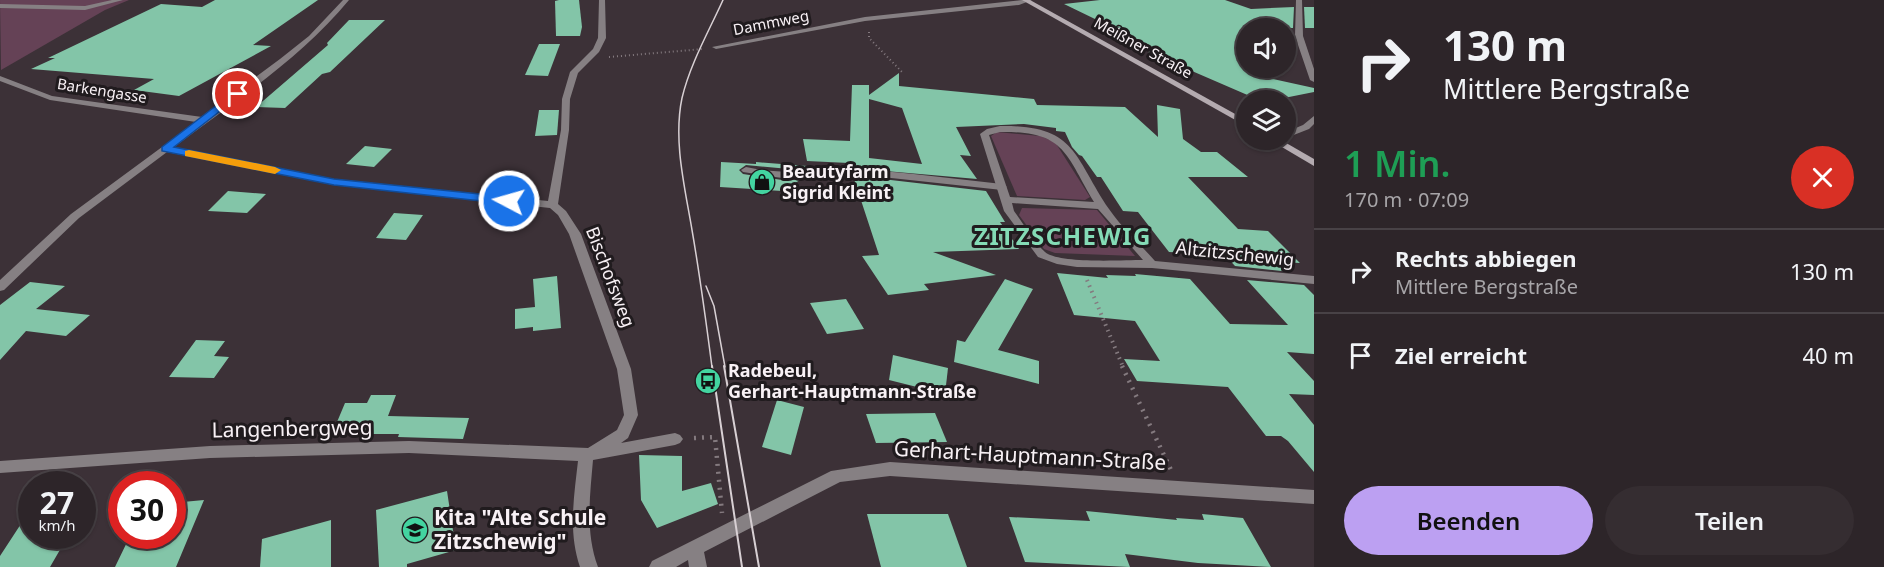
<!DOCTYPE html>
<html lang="de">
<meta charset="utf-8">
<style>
:root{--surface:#2d2529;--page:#352d31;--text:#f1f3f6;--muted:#a7a5a8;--line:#484246;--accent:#bca0f2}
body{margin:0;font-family:"Noto Sans",sans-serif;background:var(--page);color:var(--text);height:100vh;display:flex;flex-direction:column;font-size:22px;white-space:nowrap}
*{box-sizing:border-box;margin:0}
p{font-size:20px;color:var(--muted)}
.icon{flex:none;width:33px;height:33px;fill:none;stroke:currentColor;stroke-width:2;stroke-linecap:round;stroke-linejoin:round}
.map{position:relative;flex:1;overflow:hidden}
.details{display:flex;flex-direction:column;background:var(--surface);width:570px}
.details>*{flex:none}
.top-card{background:#2d2529;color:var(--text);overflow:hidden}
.buttons{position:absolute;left:1236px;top:18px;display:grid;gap:12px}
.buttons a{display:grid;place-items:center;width:60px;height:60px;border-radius:50%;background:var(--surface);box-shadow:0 2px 4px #0004,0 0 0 2px var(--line);font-size:30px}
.speed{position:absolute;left:18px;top:471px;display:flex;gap:12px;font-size:30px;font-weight:700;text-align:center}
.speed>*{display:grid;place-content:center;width:78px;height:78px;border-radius:50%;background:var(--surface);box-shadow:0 2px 4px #0004,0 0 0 2px var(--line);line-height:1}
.speed small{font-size:15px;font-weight:400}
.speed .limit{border:9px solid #d22;background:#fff;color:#111}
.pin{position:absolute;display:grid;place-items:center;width:51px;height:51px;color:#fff;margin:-26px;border:3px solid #fff;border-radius:50%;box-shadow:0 2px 6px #0007}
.me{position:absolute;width:66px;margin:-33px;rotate:276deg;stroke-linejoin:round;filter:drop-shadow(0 0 4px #0008)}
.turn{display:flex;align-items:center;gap:21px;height:126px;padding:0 30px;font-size:27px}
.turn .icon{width:78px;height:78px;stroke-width:2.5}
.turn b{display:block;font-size:42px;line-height:51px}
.round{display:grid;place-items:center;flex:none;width:63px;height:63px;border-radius:32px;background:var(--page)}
.headline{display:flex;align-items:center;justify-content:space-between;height:102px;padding:0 30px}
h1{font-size:36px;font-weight:600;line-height:45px;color:#1e9e55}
.action{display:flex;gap:12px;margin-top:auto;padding:12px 30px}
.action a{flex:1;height:69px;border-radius:36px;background:var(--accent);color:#111;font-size:24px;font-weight:600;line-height:69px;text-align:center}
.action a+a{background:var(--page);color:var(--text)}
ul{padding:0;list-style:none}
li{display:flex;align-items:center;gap:18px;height:84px;padding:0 30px;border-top:2px solid var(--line)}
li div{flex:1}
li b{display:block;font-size:22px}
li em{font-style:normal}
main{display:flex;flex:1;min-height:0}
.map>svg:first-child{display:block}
.green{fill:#654256}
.building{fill:#83c5a8;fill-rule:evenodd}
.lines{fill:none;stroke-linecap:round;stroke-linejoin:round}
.path-far2{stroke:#847a7f;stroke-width:2;stroke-dasharray:1 3;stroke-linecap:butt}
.path-far1{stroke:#847a7f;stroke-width:4;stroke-dasharray:1.5 4.5;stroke-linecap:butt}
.path{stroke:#847a7f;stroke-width:4.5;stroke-dasharray:2 6;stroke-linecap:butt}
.service{fill:#868083;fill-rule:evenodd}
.minor{fill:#868083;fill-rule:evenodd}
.secondary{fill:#b4abb0;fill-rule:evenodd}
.tram-far1{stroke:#d8d0d4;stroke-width:1.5}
.tram{stroke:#d8d0d4;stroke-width:2}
.route{fill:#1a73e8;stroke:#114b97;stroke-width:1.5}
.slow{fill:#f59e0b}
.labels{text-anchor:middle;stroke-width:6;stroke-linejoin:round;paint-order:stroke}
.far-street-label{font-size:15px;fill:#f8f1f5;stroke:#201b1e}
.poi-label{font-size:18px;font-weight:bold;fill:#f8f1f5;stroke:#201b1e;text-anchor:start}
.street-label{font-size:18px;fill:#f8f1f5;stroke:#201b1e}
.near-street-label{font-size:21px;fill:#f8f1f5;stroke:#201b1e}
.near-poi-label{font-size:21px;font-weight:bold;fill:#f8f1f5;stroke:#201b1e;text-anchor:start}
.district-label{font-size:24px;font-weight:bold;letter-spacing:1.5px;fill:#84dbb6;stroke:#201b1e}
</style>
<main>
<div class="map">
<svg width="1314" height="567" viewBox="0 0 1314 567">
<rect width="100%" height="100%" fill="#3c3137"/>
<g class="green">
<polygon points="0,0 129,0 105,10 1,70"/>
<polygon points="997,132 1040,136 1055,142 1090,197 1085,200 1017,196 991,136"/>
<polygon points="1022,208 1097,210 1135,256 1055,253 1044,249 1019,215"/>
</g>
<g class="building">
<polygon points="215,0 318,0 253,45 271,46 179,96 134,90 154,79 31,69 55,58 48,58 161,4 202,7"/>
<polygon points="559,0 579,0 582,27 580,36 556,36 555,1"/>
<polygon points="1100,0 1225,0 1251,9 1294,7 1293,28 1246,28 1246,68 1273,79 1314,88 1314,92 1274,100 1259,100 1148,52 1159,50 1064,4"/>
<polygon points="1304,7 1314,7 1314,28 1305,28"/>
<polygon points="349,20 385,20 330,72 322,74 285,108 256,107 328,45 327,43"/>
<polygon points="539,44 560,44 548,76 525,75"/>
<path d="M 899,73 L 899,86 L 1034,99 L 1037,105 L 1125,107 L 1158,137 L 1157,105 L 1180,109 L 1183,139 L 1201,152 L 1217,152 L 1248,177 L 1188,177 L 1238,229 L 1268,231 L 1300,263 L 1282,262 L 1291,272 L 1235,266 L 1225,255 L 1169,252 L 1138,212 L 1123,211 L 1101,177 L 1097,177 L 1082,156 L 1079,155 L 1072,147 L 1065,132 L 1056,131 L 1056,128 L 1024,124 L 956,127 L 971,156 L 960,155 L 977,179 L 851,168 L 849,163 L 807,161 L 803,139 L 850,141 L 852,85 L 869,85 L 869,95 ZM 869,99 L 902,108 L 922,164 L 869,158 Z"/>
<polygon points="539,110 559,110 557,135 535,136"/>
<polygon points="365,146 392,149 374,167 346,164"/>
<polygon points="721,162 756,164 756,162 820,167 789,169 746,165 739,170 743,174 782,180 800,180 782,191 720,187"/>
<polygon points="854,179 882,179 986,191 1005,222 1000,222 1019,249 933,252 996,275 924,284 929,290 888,295 862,256 879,255"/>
<polygon points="228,191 266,194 247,213 208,211"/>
<polygon points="394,213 423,215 406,240 376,238"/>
<polygon points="1057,273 1108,278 1106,275 1136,276 1135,274 1190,279 1230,324 1288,325 1247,280 1304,285 1314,295 1314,354 1287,352 1314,381 1314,395 1289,394 1314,425 1314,472 1288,441 1281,436 1266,436 1228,387 1137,381 1124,359 1160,361 1135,321 1074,315"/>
<polygon points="557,276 561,328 533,331 533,327 515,329 515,309 535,307 533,279"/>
<polygon points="1005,279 1033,289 998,350 1039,361 1039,384 954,362 957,340 965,342"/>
<polygon points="30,282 65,286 36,309 90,315 66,336 26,331 0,360 0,305"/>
<polygon points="846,299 864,329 827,334 810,303"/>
<polygon points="196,340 225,341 214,356 229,357 214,378 169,377"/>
<polygon points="893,355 948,368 945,394 889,380"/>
<polygon points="371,395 396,395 388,416 469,418 463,439 398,437 399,434 332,434 345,403 367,403"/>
<polygon points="777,400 804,407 791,455 762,447"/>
<polygon points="935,413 947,442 876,443 866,414"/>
<polygon points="639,455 682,456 682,491 711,483 718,504 657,528 641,500"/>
<polygon points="447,491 456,550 407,564 407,567 379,567 376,510"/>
<polygon points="204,500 176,567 115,567 130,536 172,536 172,503"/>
<polygon points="32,507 32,536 68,536 50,567 0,567 0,556"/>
<polygon points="1086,511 1177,520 1176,518 1204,520 1202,514 1243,518 1271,567 1198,563 1125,554 1130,567 1025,562 1009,517 1090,521"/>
<polygon points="867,514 948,514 967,567 881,567"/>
<polygon points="331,520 331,567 260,567 262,539"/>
</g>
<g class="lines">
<g class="path-far2">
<polyline points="869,32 869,38 903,73"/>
<polyline points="609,57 703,49"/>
</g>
<polyline class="path-far1" points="1087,280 1123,367"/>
<g class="path">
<polyline points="1122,366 1171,470"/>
<polyline points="694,438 715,437 722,513"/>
</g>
<g class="service">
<polygon points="112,0 123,0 85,10 0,8 0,4 85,6"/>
<polygon points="1022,0 1032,0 1019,5 865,21 716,49 712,47 865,17"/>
<path d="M 746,167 C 784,176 822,169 860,170 C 908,172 955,179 1002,184 L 1007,187 L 1002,190 L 882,177 L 842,176 L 782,178 L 743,172 L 741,170 Z"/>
</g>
<g class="minor">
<path d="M 343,0 L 349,0 C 300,59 234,102 173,148 L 334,179 L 548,201 L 561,130 L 562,99 L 570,72 L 593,49 L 598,38 L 599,0 L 605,0 L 606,38 L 599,52 L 578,73 L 570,99 L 569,130 L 558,204 L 566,211 L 581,234 L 631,369 L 638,415 L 628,438 L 621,443 L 675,433 L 680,435 L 683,439 L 680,443 L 675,445 L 593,460 C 590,496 585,532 598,567 L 580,567 C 568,532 574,497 578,461 L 409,453 L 210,458 L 0,473 L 0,461 L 210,446 L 409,441 L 588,448 L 617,430 L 624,415 L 617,369 L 569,234 L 558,215 L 550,208 L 334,185 L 167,152 L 79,218 L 4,290 L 0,291 L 0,280 L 71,214 L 196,122 L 50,100 L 0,81 L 0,76 L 52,96 L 202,117 L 280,59 L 309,36 Z"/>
<polygon points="1296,0 1302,0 1303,36 1314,69 1314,82 1310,80 1295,36"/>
<polygon points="1314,116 1314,124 1309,129 1286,138 1286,132 1303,125"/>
<path d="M 1000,126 C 1077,125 1073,156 1109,209 C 1122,228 1140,244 1155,261 L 1314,276 L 1314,284 L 1152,268 L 1077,267 L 1057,264 L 1038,257 L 1004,211 L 980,134 L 987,129 ZM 1000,132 C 1065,131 1065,153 1094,202 L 1010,197 L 989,135 ZM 1012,203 L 1098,209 L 1143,260 C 1122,260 1059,264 1045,252 C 1034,242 1023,223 1014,211 Z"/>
<polygon points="890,462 1314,490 1314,504 890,476 840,482 704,552 707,567 689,567 688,560 676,567 649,567 652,561 831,471"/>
</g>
<g class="secondary">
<polygon points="1022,0 1030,0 1246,120 1246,126"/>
<polygon points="1270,140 1281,140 1314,159 1314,166"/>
</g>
<g class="tram-far1">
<polyline points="706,286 714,306 725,367"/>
<path d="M 712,367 C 706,321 700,276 692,230 C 685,188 673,141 682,98 C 690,64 709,31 723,0"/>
</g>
<g class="tram">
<polyline points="712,366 742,567"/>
<polyline points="724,366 759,567"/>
</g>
</g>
<polygon class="route" points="234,92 242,94 174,147 334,179 509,197 515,201 509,204 334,185 162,151 162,147"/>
<polygon class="slow" points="189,150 275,167 281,170 275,174 185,156 185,151"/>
<defs>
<g id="shop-disc" transform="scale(1.35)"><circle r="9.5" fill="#43d4a0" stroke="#201b1e"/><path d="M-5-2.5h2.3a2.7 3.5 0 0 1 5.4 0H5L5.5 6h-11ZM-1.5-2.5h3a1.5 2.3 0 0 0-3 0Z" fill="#111"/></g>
<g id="bus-disc" transform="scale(1.35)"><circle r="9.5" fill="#43d4a0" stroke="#201b1e"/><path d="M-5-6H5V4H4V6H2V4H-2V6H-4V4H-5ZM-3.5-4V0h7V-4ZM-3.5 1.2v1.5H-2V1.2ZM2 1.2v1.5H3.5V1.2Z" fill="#111"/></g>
<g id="school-disc" transform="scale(1.35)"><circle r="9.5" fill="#43d4a0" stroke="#201b1e"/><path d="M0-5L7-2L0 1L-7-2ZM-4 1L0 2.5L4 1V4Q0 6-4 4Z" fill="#111"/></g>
</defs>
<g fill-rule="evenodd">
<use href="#shop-disc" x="762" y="182"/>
<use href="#bus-disc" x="708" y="381"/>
<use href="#school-disc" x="415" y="530"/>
</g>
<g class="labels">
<g class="far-street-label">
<text transform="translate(771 23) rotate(-11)" y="5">Dammweg</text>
<text transform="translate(1143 48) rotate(29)" y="5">Meißner Straße</text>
<text transform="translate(102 91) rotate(9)" y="5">Barkengasse</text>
</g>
<g class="poi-label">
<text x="782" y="178">Beautyfarm<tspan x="782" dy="21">Sigrid Kleint</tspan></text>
<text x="728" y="377">Radebeul,<tspan x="728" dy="21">Gerhart-Hauptmann-Straße</tspan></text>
</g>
<g class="street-label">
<text transform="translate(1235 254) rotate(6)" y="6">Altzitzschewig</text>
<text transform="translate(610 277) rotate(69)" y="6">Bischofsweg</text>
</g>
<g class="near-street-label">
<text transform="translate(292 429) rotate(-1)" y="7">Langenbergweg</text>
<text transform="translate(1030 456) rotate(3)" y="7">Gerhart-Hauptmann-Straße</text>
</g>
<g class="near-poi-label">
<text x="434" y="525">Kita "Alte Schule<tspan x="434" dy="24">Zitzschewig"</tspan></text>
</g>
<g class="district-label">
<text x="1063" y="245">ZITZSCHEWIG</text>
</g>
</g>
</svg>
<div class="buttons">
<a><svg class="icon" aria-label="sound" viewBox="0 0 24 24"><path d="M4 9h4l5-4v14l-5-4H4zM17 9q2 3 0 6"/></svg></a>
<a><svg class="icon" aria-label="layers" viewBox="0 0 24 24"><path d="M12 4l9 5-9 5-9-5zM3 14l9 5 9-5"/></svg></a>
</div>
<div class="speed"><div>27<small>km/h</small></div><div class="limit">30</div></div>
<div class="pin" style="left:238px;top:94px;background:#d93025"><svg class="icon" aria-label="arrive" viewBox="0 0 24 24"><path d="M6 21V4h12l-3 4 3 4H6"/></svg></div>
<svg class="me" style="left:509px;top:201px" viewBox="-20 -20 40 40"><circle r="17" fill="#1a73e8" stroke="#fff" stroke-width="3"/><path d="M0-11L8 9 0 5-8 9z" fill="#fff"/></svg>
</div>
<section class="details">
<div class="top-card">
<div class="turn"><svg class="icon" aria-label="right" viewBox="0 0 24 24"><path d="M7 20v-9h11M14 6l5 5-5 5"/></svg><div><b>130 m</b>Mittlere Bergstraße</div></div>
</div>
<div class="headline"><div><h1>1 Min.</h1><p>170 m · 07:09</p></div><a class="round" style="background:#d93025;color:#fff"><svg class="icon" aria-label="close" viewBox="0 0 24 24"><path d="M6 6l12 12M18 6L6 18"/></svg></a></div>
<ul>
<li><svg class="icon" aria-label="right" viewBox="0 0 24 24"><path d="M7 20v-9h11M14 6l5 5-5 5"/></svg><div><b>Rechts abbiegen</b><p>Mittlere Bergstraße</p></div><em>130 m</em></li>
<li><svg class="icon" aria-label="arrive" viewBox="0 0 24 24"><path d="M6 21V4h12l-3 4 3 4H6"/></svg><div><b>Ziel erreicht</b></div><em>40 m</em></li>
</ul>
<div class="action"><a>Beenden</a><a>Teilen</a></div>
</section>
</main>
